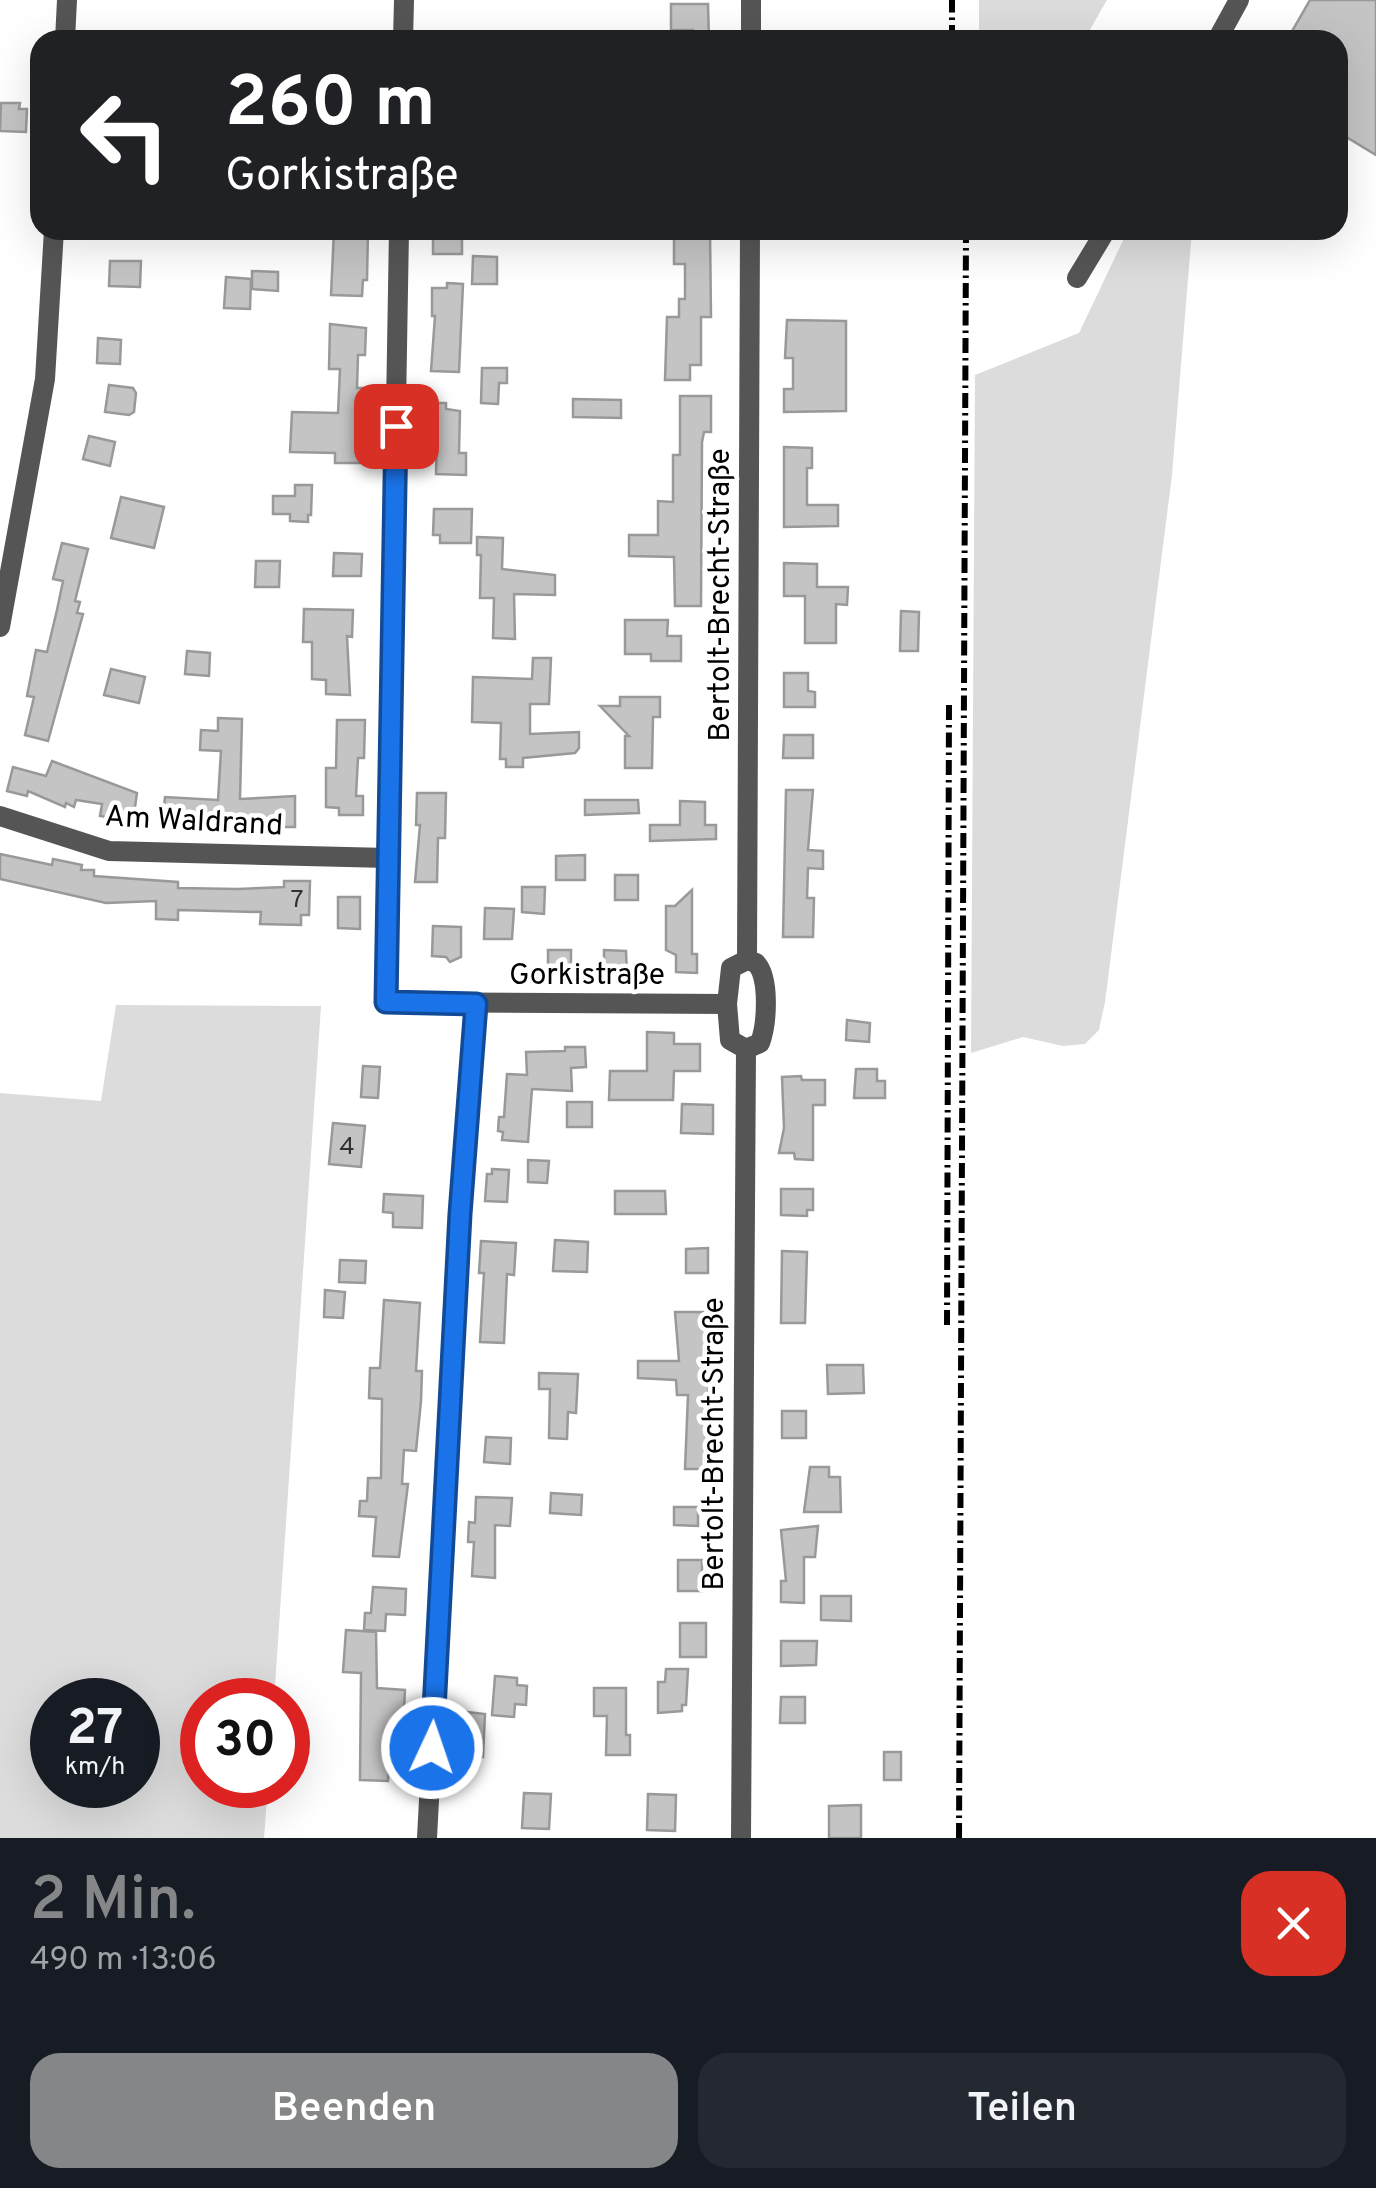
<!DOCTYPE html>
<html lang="de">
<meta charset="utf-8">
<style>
:root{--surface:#171b24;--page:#242831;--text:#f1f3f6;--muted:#9ea1a6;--accent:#858687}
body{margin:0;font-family:Overpass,sans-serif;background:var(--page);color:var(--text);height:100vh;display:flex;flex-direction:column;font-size:38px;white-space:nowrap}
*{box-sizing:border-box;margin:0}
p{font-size:32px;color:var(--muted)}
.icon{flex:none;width:55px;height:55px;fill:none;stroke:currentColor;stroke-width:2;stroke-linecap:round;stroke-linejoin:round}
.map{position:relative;height:1838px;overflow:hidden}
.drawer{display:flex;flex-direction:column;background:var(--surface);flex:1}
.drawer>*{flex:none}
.guide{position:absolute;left:30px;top:30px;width:1318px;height:210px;border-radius:30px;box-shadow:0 10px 40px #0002;background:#202124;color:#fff;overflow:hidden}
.speed{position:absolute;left:30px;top:1678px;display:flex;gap:20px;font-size:50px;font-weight:700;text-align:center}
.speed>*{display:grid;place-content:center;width:130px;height:130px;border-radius:50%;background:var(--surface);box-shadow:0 10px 40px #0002;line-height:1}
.speed small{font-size:25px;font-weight:400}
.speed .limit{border:15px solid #d22;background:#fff;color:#111}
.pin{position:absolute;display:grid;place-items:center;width:85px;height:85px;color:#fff;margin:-42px;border-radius:20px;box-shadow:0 5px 15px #0006}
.me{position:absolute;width:110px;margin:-55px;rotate:3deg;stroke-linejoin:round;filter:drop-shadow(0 0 8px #0008)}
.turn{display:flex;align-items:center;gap:35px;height:210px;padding:0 30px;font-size:45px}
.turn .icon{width:130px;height:130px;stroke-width:2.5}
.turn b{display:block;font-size:70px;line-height:85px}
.round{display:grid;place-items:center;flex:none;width:105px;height:105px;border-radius:30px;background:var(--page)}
.overview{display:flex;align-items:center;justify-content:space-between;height:170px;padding:0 30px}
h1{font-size:60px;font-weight:600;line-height:75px;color:var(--accent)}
.primary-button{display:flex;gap:20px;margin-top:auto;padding:20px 30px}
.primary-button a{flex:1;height:115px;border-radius:30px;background:var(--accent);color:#fff;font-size:40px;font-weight:600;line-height:115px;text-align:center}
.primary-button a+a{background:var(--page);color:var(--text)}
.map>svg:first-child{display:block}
.green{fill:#dcdcdc;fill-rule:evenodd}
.building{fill:#c4c4c4;stroke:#999;stroke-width:2.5}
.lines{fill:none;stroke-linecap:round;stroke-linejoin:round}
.street{stroke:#555;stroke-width:20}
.rail{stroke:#000;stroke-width:6;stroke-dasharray:15 5 2.5 5;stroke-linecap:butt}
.route-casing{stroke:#114b97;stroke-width:25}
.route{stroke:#1a73e8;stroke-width:18}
.labels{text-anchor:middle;stroke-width:9;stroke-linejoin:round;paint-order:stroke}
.number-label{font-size:25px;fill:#313131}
.street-label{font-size:30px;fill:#000;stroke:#fff}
</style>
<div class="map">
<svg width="1376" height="1838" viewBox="0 0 1376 1838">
<rect width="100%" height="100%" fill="#fff"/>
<g class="green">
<polygon points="979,0 1107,0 1084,40 979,40"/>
<polygon points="1128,230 1192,230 1172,475 1105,1002 1099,1030 1085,1044 1063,1046 1023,1037 971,1053 975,375 1079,333"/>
<path d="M 116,1005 L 321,1006 L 274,1700 L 202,1700 L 202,1785 L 268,1785 L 264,1838 L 0,1838 L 0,1093 L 101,1101 ZM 138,1700 L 138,1785 L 52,1785 L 52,1700 Z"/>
</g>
<g class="building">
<polygon points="1310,0 1376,0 1376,155 1338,132 1338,40 1287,40"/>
<polygon points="671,4 708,4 709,40 693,40 693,30 671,30"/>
<polygon points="1,103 20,103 19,109 27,109 26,132 0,131"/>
<polygon points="334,230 368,230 367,280 363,280 362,296 331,295"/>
<rect x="433" y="230" width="29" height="24"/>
<polygon points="674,230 710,230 711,317 701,317 701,365 690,365 690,380 665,380 667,317 679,317 679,299 685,299 685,264 674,264"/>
<polygon points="473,256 497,257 497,284 472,284"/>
<polygon points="110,261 141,261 140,287 109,286"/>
<polygon points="252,271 278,272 278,291 252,289"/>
<polygon points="226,277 251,279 250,309 224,308"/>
<polygon points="447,283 463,284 459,372 431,371 435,316 432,316 432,288 447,288"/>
<polygon points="787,320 846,321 846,411 784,412 784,389 793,389 793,358 785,358"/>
<polygon points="330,324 366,328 365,355 358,355 357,388 365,388 361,463 335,463 335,453 290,452 292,412 338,413 340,369 329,369"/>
<polygon points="98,338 121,340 120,364 97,363"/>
<polygon points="482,368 507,368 507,383 499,383 498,404 481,403"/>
<polygon points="109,385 133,388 136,393 134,412 129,415 105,412"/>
<polygon points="680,396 711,396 711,432 704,432 702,442 701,606 675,606 674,557 629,556 629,535 658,535 658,501 673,502 673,455 680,455"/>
<polygon points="573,399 621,400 621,418 573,417"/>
<polygon points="430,403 446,403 446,409 460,411 459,453 466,453 466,475 436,474 437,429 429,429"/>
<polygon points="89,436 115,442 110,466 83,459"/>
<polygon points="784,447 812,448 812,468 807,468 807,505 838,505 838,526 784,527"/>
<polygon points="295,485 312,485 311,515 308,515 308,522 290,521 290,514 273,514 273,496 295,496"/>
<polygon points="121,497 164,507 154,548 111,538"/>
<polygon points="434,509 472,509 471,543 440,543 440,535 433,535"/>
<polygon points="477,537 503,538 502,569 555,575 555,595 514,594 515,639 493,638 494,598 480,598 481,555 477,555"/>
<polygon points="62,543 88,549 75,601 80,602 77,613 83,614 48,741 25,735 34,697 27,696 36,650 47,652 57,610 63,581 53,579"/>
<polygon points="334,553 362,554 361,576 333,576"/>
<polygon points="256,561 280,561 279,587 255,587"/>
<polygon points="784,563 817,564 817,587 848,587 847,605 836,604 836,643 805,643 805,596 784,596"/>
<polygon points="304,609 353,610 352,637 347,636 350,695 326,694 326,680 312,679 312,642 303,642"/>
<polygon points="901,611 919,612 918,651 900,651"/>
<polygon points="625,620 668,620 667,636 681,636 681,661 651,661 651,654 625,654"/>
<polygon points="187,651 210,653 209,676 185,674"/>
<polygon points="533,658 551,658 549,704 530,704 530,734 579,732 579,748 575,753 523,758 523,767 506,767 506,759 500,759 501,723 472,722 473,677 532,679"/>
<polygon points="111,669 145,677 139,703 104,695"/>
<polygon points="784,673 808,673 808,691 815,692 815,707 784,707"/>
<polygon points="620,697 660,697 660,717 653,717 652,768 625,768 625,736 629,736 600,706 620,706"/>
<polygon points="218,718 242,719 240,799 295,796 295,827 270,827 271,820 233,818 225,820 225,826 162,823 165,797 218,800 221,751 200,750 201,730 218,731"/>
<polygon points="337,720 365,720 364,758 358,758 356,796 363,796 363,815 339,815 339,808 326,807 326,768 336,768"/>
<polygon points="784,735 813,735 813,758 783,758"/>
<polygon points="52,761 137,793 133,821 100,816 102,804 76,800 74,807 66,803 65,807 28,791 27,796 7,791 13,767 46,776"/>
<polygon points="786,790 813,790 808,850 823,851 823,869 808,868 807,898 814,898 813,937 783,937"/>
<polygon points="417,793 446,793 445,838 438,838 437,882 415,882 420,825 416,825"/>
<polygon points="585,800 638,800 639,813 585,815"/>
<polygon points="680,801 705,802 705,825 716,825 716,839 650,841 650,825 680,825"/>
<polygon points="0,854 52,865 53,859 82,865 81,870 94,870 94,876 178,882 178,888 238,889 284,887 284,881 310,881 309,915 301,915 301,925 260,924 261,912 178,910 178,920 156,919 156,901 106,903 0,879"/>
<polygon points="585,855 585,880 556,880 556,856"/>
<rect x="615" y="875" width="23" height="25"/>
<polygon points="522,887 545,887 544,914 522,912"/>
<polygon points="692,890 692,954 697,954 697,973 676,972 676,955 666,950 666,906 675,906"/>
<polygon points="338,897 360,897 360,929 338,928"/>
<polygon points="485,908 514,909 512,939 484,939"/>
<polygon points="433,926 461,927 461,957 450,962 446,957 432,956"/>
<rect x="548" y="950" width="23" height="25"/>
<polygon points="604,950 626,951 627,975 604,975"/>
<polygon points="847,1020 870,1023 869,1042 846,1040"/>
<polygon points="647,1032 674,1033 674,1044 700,1044 700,1071 674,1071 673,1100 609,1100 610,1071 647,1071"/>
<polygon points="565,1047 585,1047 586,1067 571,1068 572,1091 532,1089 528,1142 502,1140 503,1132 498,1131 499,1117 504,1117 507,1074 527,1075 526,1052 565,1051"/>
<polygon points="363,1066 380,1067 378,1098 361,1097"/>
<polygon points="856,1069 877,1069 877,1081 885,1081 885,1098 854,1098"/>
<polygon points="801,1076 802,1080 825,1080 825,1105 813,1105 813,1160 795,1159 794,1153 779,1153 784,1128 782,1077"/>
<rect x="567" y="1102" width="25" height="25"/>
<polygon points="682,1104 713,1105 713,1134 681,1133"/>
<polygon points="333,1123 365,1126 361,1167 329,1164"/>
<polygon points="528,1160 549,1161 547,1183 528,1182"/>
<polygon points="492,1169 509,1170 507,1202 485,1201 487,1174 492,1174"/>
<polygon points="781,1189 813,1189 813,1210 807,1210 807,1216 781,1215"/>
<polygon points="615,1191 665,1191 666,1214 615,1214"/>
<polygon points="384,1194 423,1196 422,1228 393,1227 393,1213 383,1212"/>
<polygon points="555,1240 588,1242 587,1272 553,1271"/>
<polygon points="481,1241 516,1243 514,1275 507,1274 504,1343 480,1342 484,1273 479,1273"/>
<polygon points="708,1248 708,1273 686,1273 686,1249"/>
<polygon points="782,1251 807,1252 805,1323 781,1323"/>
<polygon points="340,1260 366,1261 365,1283 339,1282"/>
<polygon points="325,1290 345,1292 343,1318 324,1317"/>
<polygon points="384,1300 420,1303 416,1371 422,1371 421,1401 416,1451 404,1450 402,1484 408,1484 399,1557 373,1556 376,1517 359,1516 360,1501 367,1501 368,1478 381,1478 382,1399 369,1398 370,1368 380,1368"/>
<polygon points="675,1312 708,1312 709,1469 685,1469 688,1395 677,1395 676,1380 638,1378 638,1361 679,1361"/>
<polygon points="827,1365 863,1365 864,1393 828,1394"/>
<polygon points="539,1373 578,1374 576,1413 568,1412 567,1439 549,1438 550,1389 539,1389"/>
<rect x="782" y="1411" width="24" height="27"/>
<polygon points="486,1437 511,1438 510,1464 484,1462"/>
<polygon points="810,1467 829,1467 829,1477 840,1477 841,1512 804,1512"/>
<polygon points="551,1493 582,1495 581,1515 550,1513"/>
<polygon points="476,1497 512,1498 510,1526 495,1525 495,1578 472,1576 474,1542 468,1542 469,1522 475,1523"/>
<polygon points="674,1507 698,1507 698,1526 674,1525"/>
<polygon points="818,1526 815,1557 804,1557 804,1603 781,1602 781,1581 786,1581 781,1530"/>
<rect x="678" y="1560" width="24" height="31"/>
<polygon points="373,1587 406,1589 405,1615 386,1614 385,1631 364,1630 365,1613 371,1613"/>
<polygon points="821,1596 851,1596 851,1621 821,1620"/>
<rect x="680" y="1623" width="26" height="34"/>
<polygon points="346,1630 376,1632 377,1688 405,1690 403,1727 391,1726 388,1781 360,1780 361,1673 343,1672"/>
<polygon points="781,1641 817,1641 816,1665 781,1666"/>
<polygon points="666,1669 688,1669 686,1705 682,1705 682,1711 658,1713 658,1682 665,1682"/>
<polygon points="495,1676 517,1678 517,1685 527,1686 526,1705 515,1704 514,1717 492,1715"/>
<polygon points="594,1688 626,1688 626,1735 630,1735 630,1755 606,1755 607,1716 594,1716"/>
<polygon points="781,1697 805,1697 805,1723 780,1723"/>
<polygon points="459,1711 485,1714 483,1757 455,1756"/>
<rect x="884" y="1752" width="17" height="28"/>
<polygon points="524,1793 551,1794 549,1829 522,1828"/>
<polygon points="648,1794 676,1795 675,1831 647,1830"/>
<polygon points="861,1805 861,1838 829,1838 829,1806"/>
</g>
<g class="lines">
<g class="street">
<polyline points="65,40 67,0"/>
<polyline points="403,40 404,0"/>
<polyline points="751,40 751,0"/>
<polyline points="1217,40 1239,0"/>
<polyline points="399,230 386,1002 727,1004"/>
<polyline points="1077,278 1106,230"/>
<polyline points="0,627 45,379 54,230"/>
<polyline points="0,816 109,851 388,858"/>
<polyline points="747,960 750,230"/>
<path d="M 747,960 L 756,963 C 770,978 767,1024 760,1043 L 746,1049 L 730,1040 L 727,1004 L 731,968 Z"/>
<polyline points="427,1838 460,1214 475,1004"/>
<polyline points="741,1838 746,1049"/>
</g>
<g class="rail">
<polyline points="952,40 952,0"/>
<polyline points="947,1325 949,705"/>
<polyline points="959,1838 966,230"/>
</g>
</g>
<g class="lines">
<g class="route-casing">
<polyline id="route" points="396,426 386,1002 476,1004 460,1214 432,1748"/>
</g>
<use href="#route" class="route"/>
</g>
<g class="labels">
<g class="number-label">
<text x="297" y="907">7</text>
<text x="347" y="1154">4</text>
</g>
<g class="street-label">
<text transform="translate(719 595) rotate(-90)" y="10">Bertolt-Brecht-Straße</text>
<text transform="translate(194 820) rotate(3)" y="10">Am Waldrand</text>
<text x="587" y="984">Gorkistraße</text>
<text transform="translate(713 1444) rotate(-90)" y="10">Bertolt-Brecht-Straße</text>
</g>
</g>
</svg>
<div class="speed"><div>27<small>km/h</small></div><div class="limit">30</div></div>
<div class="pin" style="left:396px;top:426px;background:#d93025"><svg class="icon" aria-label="arrive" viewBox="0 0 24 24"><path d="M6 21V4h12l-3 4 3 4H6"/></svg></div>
<svg class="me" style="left:432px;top:1748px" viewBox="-20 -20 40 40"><circle r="17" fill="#1a73e8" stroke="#fff" stroke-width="3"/><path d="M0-11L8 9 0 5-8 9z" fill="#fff"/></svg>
<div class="guide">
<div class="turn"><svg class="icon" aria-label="left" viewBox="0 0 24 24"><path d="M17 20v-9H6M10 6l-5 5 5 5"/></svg><div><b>260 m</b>Gorkistraße</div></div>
</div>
</div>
<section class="drawer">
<div class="overview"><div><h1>2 Min.</h1><p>490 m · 13:06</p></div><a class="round" style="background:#d93025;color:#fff"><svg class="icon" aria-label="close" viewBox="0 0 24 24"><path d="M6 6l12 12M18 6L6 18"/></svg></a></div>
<div class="primary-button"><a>Beenden</a><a>Teilen</a></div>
</section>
